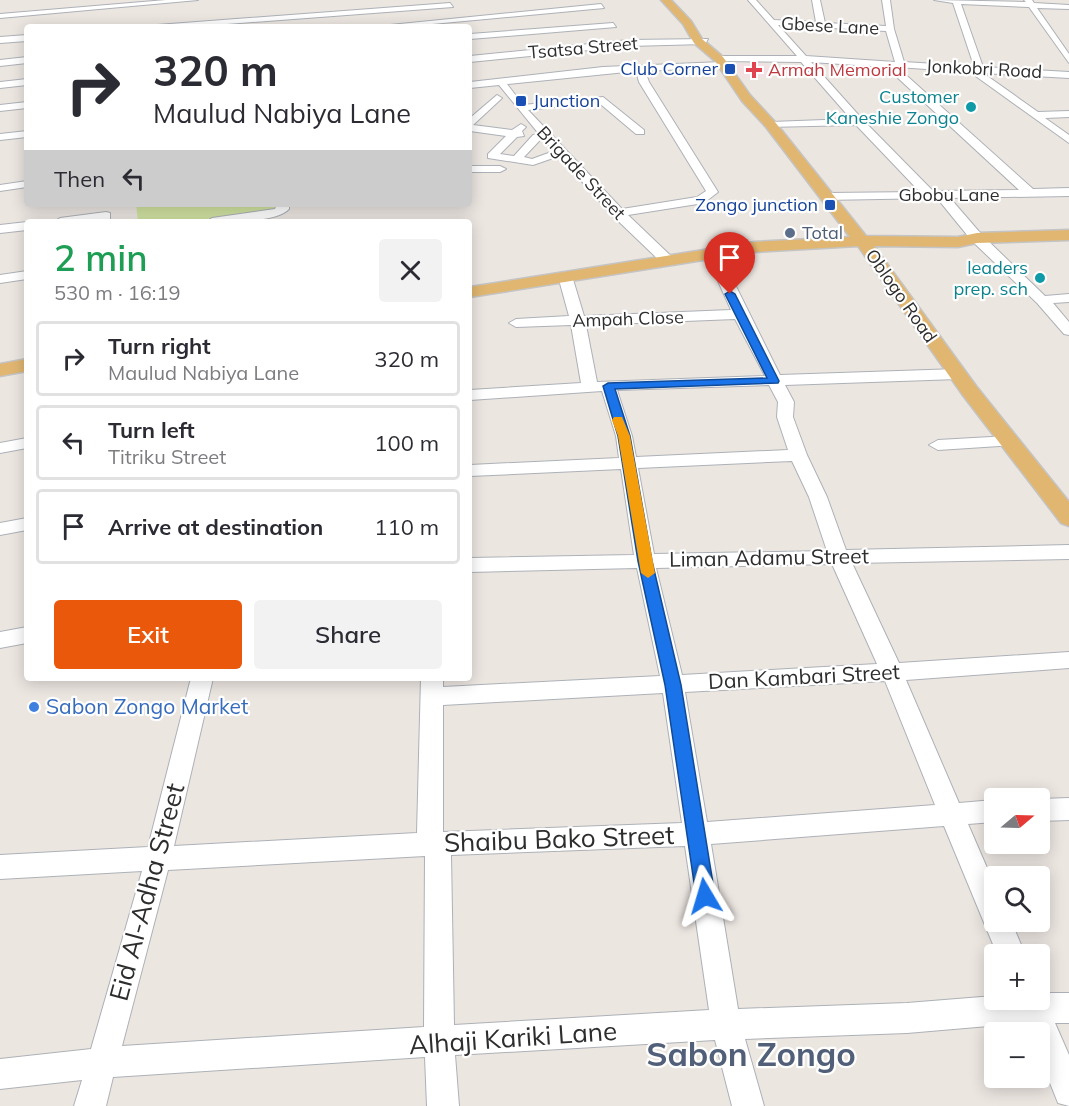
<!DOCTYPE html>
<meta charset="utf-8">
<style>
:root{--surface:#fff;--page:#f2f2f3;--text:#2b2b33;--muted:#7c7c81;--line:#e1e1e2;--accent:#ea580c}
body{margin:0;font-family:Mulish,sans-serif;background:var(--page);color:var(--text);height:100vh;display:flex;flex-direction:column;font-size:22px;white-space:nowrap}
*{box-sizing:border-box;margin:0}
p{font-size:20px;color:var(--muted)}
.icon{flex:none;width:33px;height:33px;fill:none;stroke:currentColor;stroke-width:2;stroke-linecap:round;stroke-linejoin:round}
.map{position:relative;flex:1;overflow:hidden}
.side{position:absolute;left:24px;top:219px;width:448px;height:462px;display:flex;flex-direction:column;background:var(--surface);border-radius:6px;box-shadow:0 3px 15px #0003}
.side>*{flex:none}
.guide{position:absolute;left:24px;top:24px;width:448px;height:183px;border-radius:6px;box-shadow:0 3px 15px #0003;background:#fff;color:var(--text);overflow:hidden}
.needle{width:39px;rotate:71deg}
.tools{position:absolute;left:984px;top:788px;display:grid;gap:12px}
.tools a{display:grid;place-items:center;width:66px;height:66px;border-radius:6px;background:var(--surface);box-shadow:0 3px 15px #0003;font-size:30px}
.pin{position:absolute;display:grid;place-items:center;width:51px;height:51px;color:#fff;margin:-62px -26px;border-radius:50% 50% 50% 0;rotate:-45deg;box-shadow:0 0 6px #0007}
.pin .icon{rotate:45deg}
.me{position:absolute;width:66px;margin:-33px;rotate:353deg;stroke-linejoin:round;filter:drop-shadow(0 0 4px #0008)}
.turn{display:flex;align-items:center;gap:21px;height:126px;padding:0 30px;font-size:27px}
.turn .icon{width:78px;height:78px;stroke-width:2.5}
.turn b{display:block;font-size:42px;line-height:51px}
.then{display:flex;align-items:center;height:57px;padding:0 30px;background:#0003;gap:12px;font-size:22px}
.round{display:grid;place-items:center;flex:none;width:63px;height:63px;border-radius:6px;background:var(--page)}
.headline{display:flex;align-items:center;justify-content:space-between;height:102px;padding:0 30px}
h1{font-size:36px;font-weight:600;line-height:45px;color:#1e9e55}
.cta{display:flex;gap:12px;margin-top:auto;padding:12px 30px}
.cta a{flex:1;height:69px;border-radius:6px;background:var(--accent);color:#fff;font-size:24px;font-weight:600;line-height:69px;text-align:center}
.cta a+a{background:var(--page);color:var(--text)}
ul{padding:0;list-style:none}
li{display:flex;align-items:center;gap:18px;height:75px;margin:0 12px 9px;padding:0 18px;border:3px solid var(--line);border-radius:6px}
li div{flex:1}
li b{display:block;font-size:22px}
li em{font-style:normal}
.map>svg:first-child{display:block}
.medical{fill:#f2e0e3}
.pitch{fill:#d0e2a1}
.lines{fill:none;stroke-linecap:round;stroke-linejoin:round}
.minor-casing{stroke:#adb1b7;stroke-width:2}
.major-casing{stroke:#c4c4c4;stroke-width:3}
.minor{fill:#fff;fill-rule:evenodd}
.major{fill:#e1b671;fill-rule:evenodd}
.route{fill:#1a73e8;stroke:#114b97;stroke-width:1.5}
.slow{fill:#f59e0b}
.transit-dot{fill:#1a4fb4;stroke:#fff;stroke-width:2}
.health-dot{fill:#e0444e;stroke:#fff;stroke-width:2}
.culture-dot{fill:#0f9aa8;stroke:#fff;stroke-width:2}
.service-dot{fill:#5c6f8a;stroke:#fff;stroke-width:2}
.shop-dot{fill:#3f7fe0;stroke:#fff;stroke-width:2}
.labels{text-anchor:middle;stroke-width:4.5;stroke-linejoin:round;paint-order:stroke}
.far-street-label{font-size:18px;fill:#2d2d2d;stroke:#fff}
.far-transit-label{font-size:18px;fill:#164399;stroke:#fff;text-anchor:end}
.far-health-label{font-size:18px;fill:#be3a42;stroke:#fff;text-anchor:start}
.far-culture-label{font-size:18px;fill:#0d838f;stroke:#fff;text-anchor:end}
.far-service-label{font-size:18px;fill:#4e5e75;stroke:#fff;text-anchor:start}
.street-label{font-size:21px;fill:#2d2d2d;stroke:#fff}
.shop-label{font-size:21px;fill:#366cbe;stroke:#fff;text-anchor:start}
.near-street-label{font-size:26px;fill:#2d2d2d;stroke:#fff}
.near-district-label{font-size:33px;font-weight:bold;fill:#525f79;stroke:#fff}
</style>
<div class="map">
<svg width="1069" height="1106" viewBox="0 0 1069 1106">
<rect width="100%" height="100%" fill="#ece6e1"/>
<polygon class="medical" points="765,63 777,76 743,78 733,64"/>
<polygon class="pitch" points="136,204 277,204 279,209 186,222 138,222"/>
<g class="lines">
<g class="minor-casing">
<g id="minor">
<polygon points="166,0 198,0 0,18 0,14"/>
<path d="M 748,0 L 756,0 L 774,20 L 816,22 L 812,0 L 820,0 L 825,23 L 886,26 L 882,0 L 890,0 L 894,29 L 904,62 L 968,66 L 974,66 L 953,3 L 934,0 L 1026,2 L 1024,0 L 1032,0 L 1034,3 L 1069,5 L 1069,9 L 1037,8 L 1069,54 L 1069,63 L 1029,7 L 961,4 L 983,67 L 1069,72 L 1069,78 L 983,73 L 1038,112 L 1069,111 L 1069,117 L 1045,118 L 1069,135 L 1069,143 L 970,72 L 897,67 L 1033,189 L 1069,188 L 1069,196 L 950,198 L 982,235 L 1045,296 L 1069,294 L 1069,302 L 1053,303 L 1069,322 L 1069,335 L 1064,334 L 1037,303 L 972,241 L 937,198 L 824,200 L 822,197 L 828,193 L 920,192 L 856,125 L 767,127 L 767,123 L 771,122 L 851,119 L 801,62 L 716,61 L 716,57 L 719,56 L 797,56 ZM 778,25 L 886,31 L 895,62 L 806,56 ZM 811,62 L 886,67 L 1019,190 L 933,191 L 863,120 Z"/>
<polygon points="450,3 453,7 188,27 153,27 157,25"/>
<polygon points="601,4 604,8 400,27 370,27"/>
<polygon points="613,23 616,27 470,39 470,34"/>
<polygon points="27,35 27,41 0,43 0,37"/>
<polygon points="708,39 705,44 629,46 470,62 470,56 629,40"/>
<polygon points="27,57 27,63 0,66 0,60"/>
<path d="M 722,62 L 727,65 L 725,67 L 645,71 L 649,82 L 718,192 L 704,203 L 628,215 L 672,257 L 672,263 L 662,263 L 613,216 L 559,156 L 533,165 L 488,158 L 488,154 L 506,136 L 470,131 L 470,118 L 497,95 L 502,98 L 500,100 L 473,125 L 512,130 L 521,124 L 526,127 L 522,131 L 524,136 L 517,137 L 500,154 L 514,156 L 533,135 L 539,134 L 499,85 L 470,88 L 470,82 L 603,67 ZM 636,71 L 639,82 L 706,191 L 697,197 L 622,209 L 528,110 L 598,102 L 636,134 L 644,134 L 644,130 L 603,97 L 523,105 L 507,84 ZM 542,138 L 554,151 L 532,159 L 524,157 Z"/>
<polygon points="27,79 27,85 0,88 0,82"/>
<polygon points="27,102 27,108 0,111 0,105"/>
<polygon points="27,131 27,137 0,140 0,134"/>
<polygon points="470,166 500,166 506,169 500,172 470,172"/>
<polygon points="27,181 27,187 0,191 0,185"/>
<path d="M 277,204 L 289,204 L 289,209 C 276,223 225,222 206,222 L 212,218 L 275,209 Z"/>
<polygon points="106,212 110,213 110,219 54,222 60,218"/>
<polygon points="27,222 27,230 0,233 0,225"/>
<path d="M 712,248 L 719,252 L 780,375 L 958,369 L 966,374 L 958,379 L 785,385 L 794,402 L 793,417 L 807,455 L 827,497 L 846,550 L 1069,545 L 1069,559 L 852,563 L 899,663 L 1069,652 L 1069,668 L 906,680 L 959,803 L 994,800 L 994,822 L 968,824 L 994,884 L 994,921 L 1011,921 L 1025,954 L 997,954 L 944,826 L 711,844 L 738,1009 L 907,1003 L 994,996 L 994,999 L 1040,999 L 1040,988 L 1042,993 L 1069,993 L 1069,1023 L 1055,1023 L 1069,1055 L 1069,1106 L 1058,1103 L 1040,1058 L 1040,1032 L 1029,1032 L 1025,1023 L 907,1033 L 745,1039 L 764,1106 L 732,1106 L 715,1040 L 455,1055 L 459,1106 L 427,1106 L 425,1057 L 113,1077 L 106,1106 L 74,1106 L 82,1080 L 0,1089 L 0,1059 L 91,1049 L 142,871 L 0,879 L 0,855 L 148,847 L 191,678 L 213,678 L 174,846 L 417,833 L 421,678 L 443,678 L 443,687 L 660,676 L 637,568 L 470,572 L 470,558 L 634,555 L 621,469 L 470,476 L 470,465 L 619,458 L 616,436 L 602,391 L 470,400 L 470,390 L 581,383 L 571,325 L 516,327 L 509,323 L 516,319 L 569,316 L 558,276 L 560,273 L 570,273 L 572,276 L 584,316 L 731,310 L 705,252 ZM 735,319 L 765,376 L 597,382 L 586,325 ZM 769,385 L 778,402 L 777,417 L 788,450 L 636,457 L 632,436 L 617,390 ZM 792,461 L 809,497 L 827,551 L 654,554 L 638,468 ZM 832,564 L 877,664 L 682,675 L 656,568 ZM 885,681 L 935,805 L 707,822 L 685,692 ZM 663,693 L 682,823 L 443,832 L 443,705 ZM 685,846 L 709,1010 L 454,1025 L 451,855 ZM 425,856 L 424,1027 L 122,1046 L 168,870 Z"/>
<polygon points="27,271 27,279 0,283 0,275"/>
<polygon points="1009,436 1018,441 1015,445 938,450 929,445 938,440"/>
<polygon points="27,438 27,448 0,453 0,443"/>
<polygon points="27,518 27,530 0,535 0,523"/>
<polygon points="27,627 27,643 0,648 0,632"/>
<polygon points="1069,798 1069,820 1040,821 1040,799"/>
</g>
</g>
<g class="major-casing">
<g id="major">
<polygon points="661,0 671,0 691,21 702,39 723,57 750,95 775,122 866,236 958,237 977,233 1069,230 1069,240 977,243 958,247 874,246 976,386 1069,502 1069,526 1061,523 962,394 858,246 754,252 470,297 470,287 754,242 850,237 766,127 742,101 715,61 694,43 683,24"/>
<polygon points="27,359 27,371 0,376 0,364"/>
</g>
</g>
<use href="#minor" class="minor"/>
<use href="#major" class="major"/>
</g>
<polygon class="route" points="730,291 735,294 779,381 778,383 615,389 630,436 652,561 681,685 715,896 712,903 705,905 699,903 696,896 665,685 638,561 618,436 603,386 608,383 767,378 725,294"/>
<polygon class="slow" points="614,417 622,417 630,436 655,573 648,578 641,573 618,436 612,420"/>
<g class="transit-dot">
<rect x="724" y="63" width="12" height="12" rx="3"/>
<rect x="515" y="95" width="12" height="12" rx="3"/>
<rect x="824" y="199" width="12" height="12" rx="3"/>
</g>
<path class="health-dot" d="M751 61h6v6h6v6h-6v6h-6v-6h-6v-6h6z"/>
<g class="culture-dot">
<circle cx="971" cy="107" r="6"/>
<circle cx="1040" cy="278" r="6"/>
</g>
<circle class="service-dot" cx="790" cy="233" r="6"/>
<circle class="shop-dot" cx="34" cy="707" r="6"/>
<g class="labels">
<g class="far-street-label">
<text transform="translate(830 26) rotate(3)" y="6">Gbese Lane</text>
<text transform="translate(583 48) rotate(-5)" y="6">Tsatsa Street</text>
<text transform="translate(984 69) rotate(3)" y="6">Jonkobri Road</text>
<text transform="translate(581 173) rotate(47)" y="6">Brigade Street</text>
<text x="949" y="201">Gbobu Lane</text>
<text transform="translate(901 296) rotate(55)" y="6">Oblogo Road</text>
<text transform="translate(628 319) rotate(-2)" y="6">Ampah Close</text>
</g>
<g class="far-transit-label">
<text x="718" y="75">Club Corner</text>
<text x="533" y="107" text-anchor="start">Junction</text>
<text x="818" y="211">Zongo junction</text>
</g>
<g class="far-health-label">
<text x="768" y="76">Armah Memorial</text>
</g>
<g class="far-culture-label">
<text x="959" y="103">Customer<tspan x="959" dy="21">Kaneshie Zongo</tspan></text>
<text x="1028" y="274">leaders<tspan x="1028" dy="21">prep. sch</tspan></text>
</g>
<g class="far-service-label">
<text x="802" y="239">Total</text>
</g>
<g class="street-label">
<text transform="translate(769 558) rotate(-1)" y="7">Liman Adamu Street</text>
<text transform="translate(804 677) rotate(-3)" y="7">Dan Kambari Street</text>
</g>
<g class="shop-label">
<text x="46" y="714">Sabon Zongo Market</text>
</g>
<g class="near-street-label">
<text transform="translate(559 839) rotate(-2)" y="9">Shaibu Bako Street</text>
<text transform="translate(147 892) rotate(-75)" y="9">Eid Al-Adha Street</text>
<text transform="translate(513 1038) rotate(-4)" y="9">Alhaji Kariki Lane</text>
</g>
<g class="near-district-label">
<text x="751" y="1066">Sabon Zongo</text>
</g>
</g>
</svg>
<div class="tools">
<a><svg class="needle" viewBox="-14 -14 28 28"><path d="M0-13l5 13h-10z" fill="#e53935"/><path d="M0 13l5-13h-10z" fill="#7c7c81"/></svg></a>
<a><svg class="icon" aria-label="search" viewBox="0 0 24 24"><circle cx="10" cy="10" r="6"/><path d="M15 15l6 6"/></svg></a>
<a>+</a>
<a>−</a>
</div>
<div class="pin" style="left:730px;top:294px;background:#d93025"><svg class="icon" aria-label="arrive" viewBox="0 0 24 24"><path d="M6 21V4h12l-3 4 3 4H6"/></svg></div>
<svg class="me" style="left:705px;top:896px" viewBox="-20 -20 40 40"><path d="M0-17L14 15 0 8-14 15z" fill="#1a73e8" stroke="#fff" stroke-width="4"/></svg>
<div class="guide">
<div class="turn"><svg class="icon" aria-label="right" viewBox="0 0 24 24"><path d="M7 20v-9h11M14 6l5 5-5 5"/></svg><div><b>320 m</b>Maulud Nabiya Lane</div></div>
<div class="then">Then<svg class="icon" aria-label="left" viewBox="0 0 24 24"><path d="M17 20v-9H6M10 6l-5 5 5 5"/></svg></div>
</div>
<section class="side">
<div class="headline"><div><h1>2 min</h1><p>530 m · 16:19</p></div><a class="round"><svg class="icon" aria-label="close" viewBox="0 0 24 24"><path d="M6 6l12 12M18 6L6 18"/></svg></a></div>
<ul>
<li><svg class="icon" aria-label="right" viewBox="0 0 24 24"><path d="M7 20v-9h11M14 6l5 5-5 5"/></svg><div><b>Turn right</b><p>Maulud Nabiya Lane</p></div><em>320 m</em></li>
<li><svg class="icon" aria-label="left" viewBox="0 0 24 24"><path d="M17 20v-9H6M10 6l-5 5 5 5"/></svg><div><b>Turn left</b><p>Titriku Street</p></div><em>100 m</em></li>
<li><svg class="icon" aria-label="arrive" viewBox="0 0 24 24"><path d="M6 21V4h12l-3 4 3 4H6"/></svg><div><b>Arrive at destination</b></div><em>110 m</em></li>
</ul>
<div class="cta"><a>Exit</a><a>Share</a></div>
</section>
</div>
